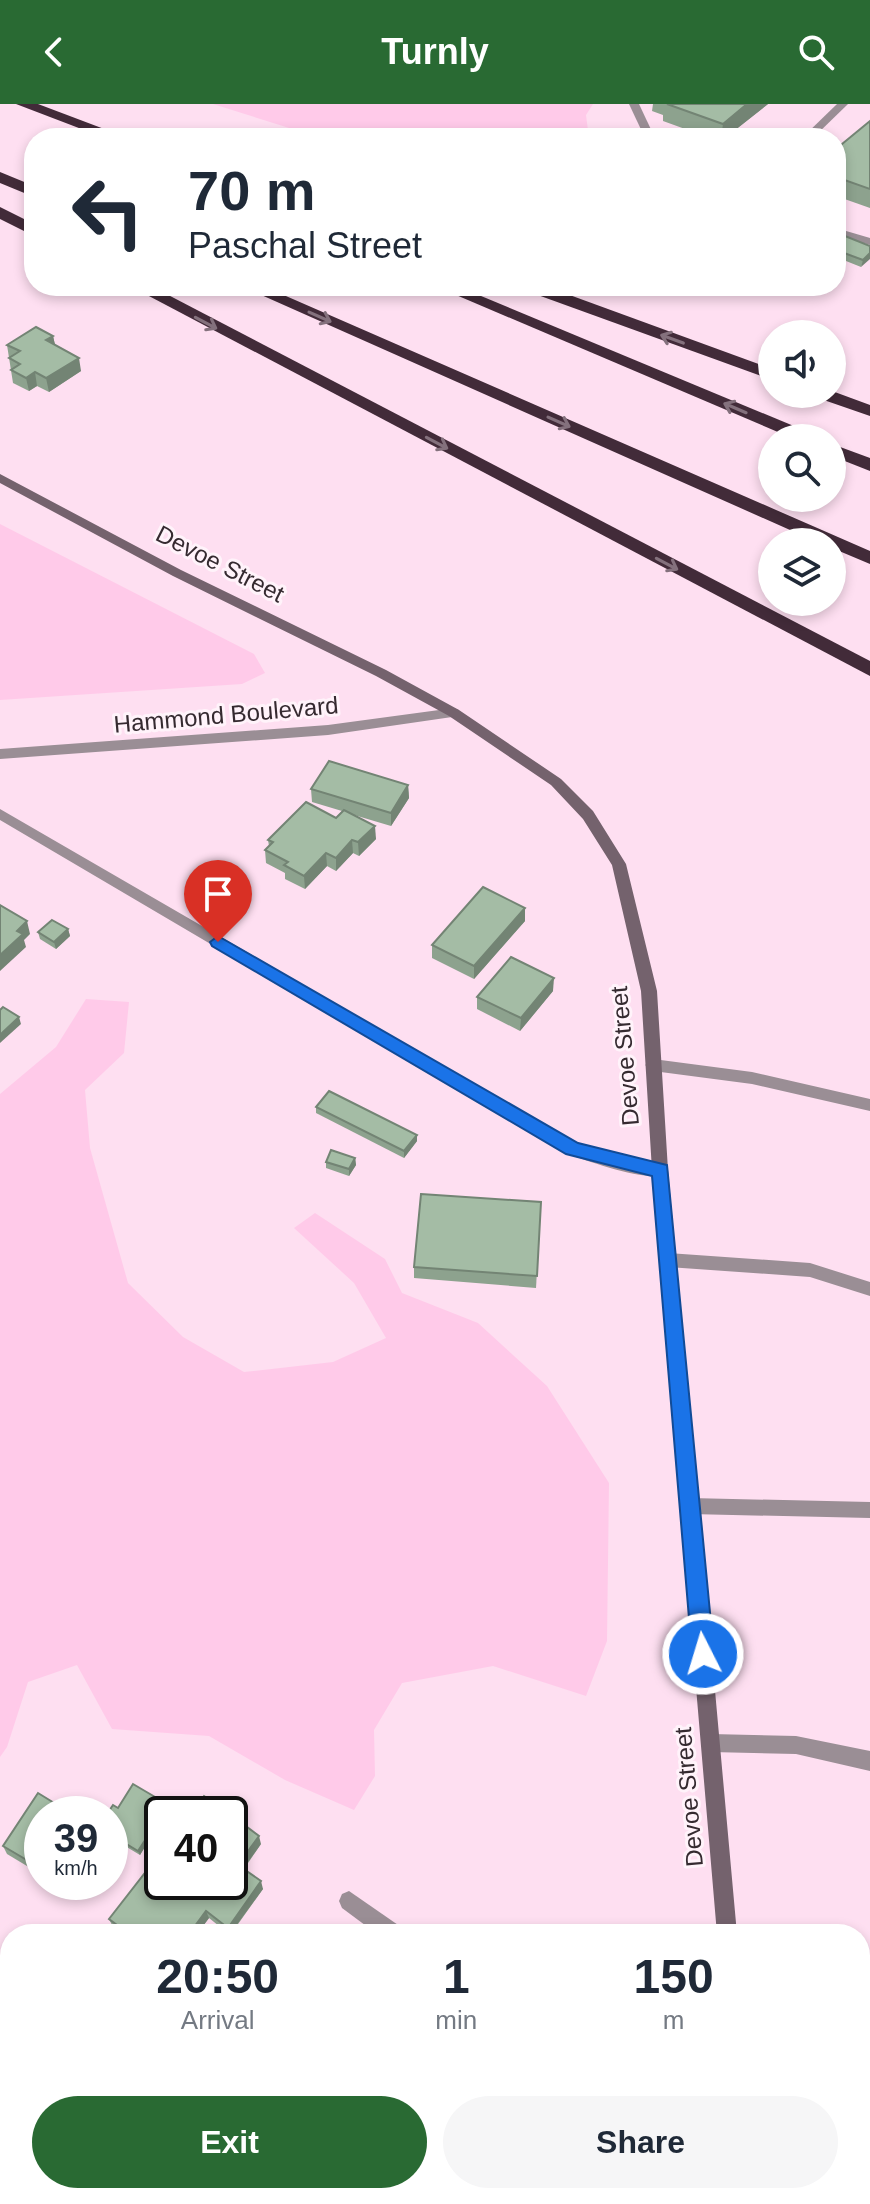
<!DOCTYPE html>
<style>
:root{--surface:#fff;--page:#f6f6f7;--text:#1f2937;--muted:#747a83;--accent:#296a33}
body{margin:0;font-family:Helvetica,sans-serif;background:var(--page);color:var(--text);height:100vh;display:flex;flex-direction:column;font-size:30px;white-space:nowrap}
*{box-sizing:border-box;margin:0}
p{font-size:26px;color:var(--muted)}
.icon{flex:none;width:44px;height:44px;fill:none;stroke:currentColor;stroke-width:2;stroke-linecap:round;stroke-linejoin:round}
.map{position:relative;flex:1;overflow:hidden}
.drawer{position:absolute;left:0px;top:1820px;width:870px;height:280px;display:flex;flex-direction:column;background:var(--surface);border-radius:32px 32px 0 0;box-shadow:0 4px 12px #0003}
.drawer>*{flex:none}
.guide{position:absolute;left:24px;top:24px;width:822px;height:168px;border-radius:32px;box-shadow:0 4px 12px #0003;background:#fff;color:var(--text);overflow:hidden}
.fabs{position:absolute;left:758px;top:216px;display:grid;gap:16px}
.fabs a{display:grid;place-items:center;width:88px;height:88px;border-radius:50%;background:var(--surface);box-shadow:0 4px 12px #0003;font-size:40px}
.speed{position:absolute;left:24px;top:1692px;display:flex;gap:16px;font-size:40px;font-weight:700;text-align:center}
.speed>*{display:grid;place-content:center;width:104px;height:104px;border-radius:50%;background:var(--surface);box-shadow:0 4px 12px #0003;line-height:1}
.speed small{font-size:20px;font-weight:400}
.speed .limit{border:4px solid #111;border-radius:12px;background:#fff;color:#111}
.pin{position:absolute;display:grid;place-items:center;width:68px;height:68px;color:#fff;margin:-82px -34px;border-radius:50% 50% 50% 0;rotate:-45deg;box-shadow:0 0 8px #0007}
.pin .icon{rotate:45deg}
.me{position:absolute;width:88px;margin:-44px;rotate:355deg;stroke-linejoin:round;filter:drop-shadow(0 0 6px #0008)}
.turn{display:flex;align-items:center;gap:28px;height:168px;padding:0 32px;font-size:36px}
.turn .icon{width:104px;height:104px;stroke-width:2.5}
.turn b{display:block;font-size:56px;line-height:68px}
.eta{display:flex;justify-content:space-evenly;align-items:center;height:136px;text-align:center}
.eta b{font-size:48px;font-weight:700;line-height:56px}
.button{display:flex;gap:16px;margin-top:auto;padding:16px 32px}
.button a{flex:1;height:92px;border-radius:48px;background:var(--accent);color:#fff;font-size:32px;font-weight:700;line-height:92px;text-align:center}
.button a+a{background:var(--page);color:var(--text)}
header{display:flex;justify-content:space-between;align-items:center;height:104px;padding:0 32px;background:var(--accent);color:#fff;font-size:36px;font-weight:700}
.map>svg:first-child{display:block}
.green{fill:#ffcae9}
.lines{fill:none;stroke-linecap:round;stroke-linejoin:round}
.lane{fill:#9a8e95;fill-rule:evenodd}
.street{fill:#9a8e95;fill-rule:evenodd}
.secondary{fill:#74626d;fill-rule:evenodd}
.highway{fill:#422b39;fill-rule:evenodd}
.wall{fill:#8da28e}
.shaded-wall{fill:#738474}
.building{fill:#a4bca5;stroke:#738474;stroke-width:2}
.oneway{stroke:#84717d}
.route{fill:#1a73e8;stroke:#114b97;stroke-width:2}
.labels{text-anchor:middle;stroke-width:6;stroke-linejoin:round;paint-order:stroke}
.street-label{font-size:24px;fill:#352a30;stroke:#fff3fa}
</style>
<header><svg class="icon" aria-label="back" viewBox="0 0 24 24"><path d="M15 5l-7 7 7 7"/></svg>Turnly<svg class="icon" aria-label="search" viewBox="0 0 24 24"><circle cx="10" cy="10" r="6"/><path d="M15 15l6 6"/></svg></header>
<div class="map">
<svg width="870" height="2100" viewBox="0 0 870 2100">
<rect width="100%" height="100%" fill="#fedff1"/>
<g class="green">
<polygon points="213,0 593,0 586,11 589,34 321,34"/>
<polygon points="0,420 254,550 265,569 242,580 0,596"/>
<polygon points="86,895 129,898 124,949 85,986 90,1044 128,1179 183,1233 244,1268 333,1258 386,1234 354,1179 294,1124 315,1109 385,1155 402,1189 478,1219 547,1282 609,1379 607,1537 586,1592 493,1562 402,1579 374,1626 375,1672 354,1706 285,1676 209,1632 112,1625 77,1561 28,1578 7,1643 0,1653 0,990 56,943"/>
<polygon points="0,1867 10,1875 10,2090 241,2090 253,2100 0,2100"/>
</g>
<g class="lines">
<g class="lane">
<polygon points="629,0 639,0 655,34 645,34"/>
<polygon points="837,0 848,0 813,34 802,34"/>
<polygon points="836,124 870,134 870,141 836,131"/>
<polygon points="653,955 752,968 870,995 870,1007 752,980 653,967 645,961"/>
<polygon points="668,1149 810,1159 870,1178 870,1192 810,1173 668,1163 662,1161 660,1156 662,1151"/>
<polygon points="690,1394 870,1398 870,1414 690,1410 684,1408 681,1402 684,1396"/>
<polygon points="711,1630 796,1632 870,1647 870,1667 796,1650 711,1648 704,1646 701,1639 704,1632"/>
<polygon points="349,1787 401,1823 404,1830 377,1830 342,1804 339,1797 342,1790"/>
</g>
<g class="street">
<polygon points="454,604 459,606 459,612 328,631 0,655 0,645 328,621"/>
<path d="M 0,705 L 578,1040 L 632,1055 L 666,1061 L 668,1066 L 666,1071 C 642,1077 592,1058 567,1050 L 0,716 Z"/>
</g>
<g class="secondary">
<polygon points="0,370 181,466 386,566 459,606 561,675 593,707 626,760 657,887 668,1066 737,1830 717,1830 652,1066 641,887 612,761 583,715 551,681 449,612 376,572 173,472 0,379"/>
<polygon points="727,2090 749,2090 748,2100 726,2100"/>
<polygon points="763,2090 785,2090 789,2100 767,2100"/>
</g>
<g class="highway">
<polygon points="16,0 38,0 128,34 105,34"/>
<polygon points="0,68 34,82 34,93 0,79"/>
<polygon points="0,103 34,120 34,132 0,115"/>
<polygon points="130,182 151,182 870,557 870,572"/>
<polygon points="241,182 263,182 870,447 870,460 832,444 832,438 817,438"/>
<polygon points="435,182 457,182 813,330 816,334 792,334"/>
<polygon points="522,182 545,182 772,265 772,276 524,186"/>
<polygon points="832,287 870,301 870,312 818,294 815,290 832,290"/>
<polygon points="832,340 870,354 870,367 832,352"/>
</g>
</g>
<g class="wall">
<polygon points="653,0 768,0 725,34 710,34 663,17 663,11 652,7"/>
<polygon points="870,17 870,104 836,92 836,45"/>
<polygon points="836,134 870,142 861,163 836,153"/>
<polygon points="53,232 55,241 81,267 49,288 37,282 29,287 13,279 7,241"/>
<polygon points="408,681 409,694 391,722 354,711 376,735 359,752 353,749 336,767 327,762 305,785 285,775 285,769 266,759 265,746 269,742 268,736 336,714 342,707 312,698 311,685"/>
<polygon points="525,804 525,817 474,875 432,854 432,841"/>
<polygon points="68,825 70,832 56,845 40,835 38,828"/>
<polygon points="553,887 520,927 477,905 477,893"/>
<polygon points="316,1003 417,1037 404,1054 316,1009"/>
<polygon points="355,1054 356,1061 349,1072 326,1064 326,1058"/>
<polygon points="541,1098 536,1184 414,1174 414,1163"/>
<polygon points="118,1704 174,1707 162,1710 162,1725 159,1730 154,1728 140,1751 110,1733 110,1710"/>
<polygon points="42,1710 42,1771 7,1750 3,1742"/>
<polygon points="261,1740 244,1765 263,1785 231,1830 229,1830 209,1814 197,1830 122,1830 113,1823 109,1815"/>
<polygon points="54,1778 73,1778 68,1786"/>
</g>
<g class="shaded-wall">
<polygon points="747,0 768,0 725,34 721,34 723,20"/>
<polygon points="870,149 870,155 861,163 863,156"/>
<polygon points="53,232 56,245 46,236"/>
<polygon points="79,254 81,267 49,288 46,274"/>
<polygon points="35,268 37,282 29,287 26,274"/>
<polygon points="408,681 409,694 391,722 391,709"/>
<polygon points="375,722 376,735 359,752 358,738"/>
<polygon points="352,736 353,749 336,767 336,754"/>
<polygon points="326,749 327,762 305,785 304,772"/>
<polygon points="525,804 525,817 474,875 474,862"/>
<polygon points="27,817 30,830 24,836 26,843 0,867 0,851 17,827"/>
<polygon points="68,825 70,832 56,845 54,838"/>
<polygon points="554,874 553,887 520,927 521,914"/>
<polygon points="19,913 21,920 0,939 0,931"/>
<polygon points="417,1031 417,1037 404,1054 404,1047"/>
<polygon points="355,1054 356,1061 349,1072 349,1065"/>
<polygon points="162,1719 162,1725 159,1730 157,1726"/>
<polygon points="153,1724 154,1728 140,1751 138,1747"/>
<polygon points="259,1732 261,1740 240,1769 238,1761"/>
<polygon points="261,1777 263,1785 230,1830 228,1824"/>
<polygon points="64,1778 73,1778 68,1786"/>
<polygon points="206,1807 209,1814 197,1830 189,1830"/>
</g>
<g class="building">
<polygon points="667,0 747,0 723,20"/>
<polygon points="870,17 870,85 836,73 836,45"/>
<polygon points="840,130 870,142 870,149 863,156 836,146 836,134"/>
<polygon points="36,223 53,232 46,236 79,254 46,274 35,268 26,274 11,266 20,260 9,254 20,247 7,241"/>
<polygon points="329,657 408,681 391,709 311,685"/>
<polygon points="306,698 336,714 344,706 375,722 358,738 352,736 336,754 326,749 304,772 284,761 288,758 265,746 273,738 268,736"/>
<polygon points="483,783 525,804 474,862 432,841"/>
<polygon points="0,801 27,817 17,827 23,830 0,851"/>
<polygon points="52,816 68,825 54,838 38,828"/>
<polygon points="511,853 554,874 521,914 477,893"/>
<polygon points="3,903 19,913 0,931 0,906"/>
<polygon points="329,987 417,1031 404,1047 316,1003"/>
<polygon points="331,1046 355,1054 349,1065 326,1058"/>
<polygon points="421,1090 541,1098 537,1172 414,1163"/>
<polygon points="133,1680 172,1703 167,1710 162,1710 162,1719 157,1726 153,1724 138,1747 110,1730 110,1710 107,1710 113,1701 118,1704"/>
<polygon points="38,1689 72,1710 42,1710 42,1765 3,1742"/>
<polygon points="204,1692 229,1710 190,1710"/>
<polygon points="230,1710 259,1732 238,1761 261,1777 228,1824 206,1807 189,1830 129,1830 109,1815 162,1747 162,1778 230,1778"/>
</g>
<defs><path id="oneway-shaft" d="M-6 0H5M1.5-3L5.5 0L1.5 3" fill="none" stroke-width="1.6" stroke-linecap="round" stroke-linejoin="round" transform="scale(2)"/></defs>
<g class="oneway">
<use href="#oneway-shaft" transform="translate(320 213) rotate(24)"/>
<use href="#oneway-shaft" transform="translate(206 219) rotate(28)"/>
<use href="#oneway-shaft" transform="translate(672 235) rotate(-160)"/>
<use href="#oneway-shaft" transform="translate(735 304) rotate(-157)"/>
<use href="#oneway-shaft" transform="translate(559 318) rotate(24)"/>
<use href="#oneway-shaft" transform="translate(437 339) rotate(28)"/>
<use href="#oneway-shaft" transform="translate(667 460) rotate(28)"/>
</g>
<polygon class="route" points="218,832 578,1039 667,1061 714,1550 711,1557 703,1560 695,1557 692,1550 652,1072 566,1050 212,842 210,838"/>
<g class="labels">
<g class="street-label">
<text transform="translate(220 460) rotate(27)" y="8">Devoe Street</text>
<text transform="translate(226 611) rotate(-5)" y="8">Hammond Boulevard</text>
<text transform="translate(625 952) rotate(-95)" y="8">Devoe Street</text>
<text transform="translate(689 1693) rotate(-95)" y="8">Devoe Street</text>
</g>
</g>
</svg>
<div class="fabs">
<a><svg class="icon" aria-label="sound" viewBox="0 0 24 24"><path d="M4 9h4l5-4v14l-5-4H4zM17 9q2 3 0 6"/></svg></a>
<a><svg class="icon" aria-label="search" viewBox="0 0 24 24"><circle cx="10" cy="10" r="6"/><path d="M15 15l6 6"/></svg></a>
<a><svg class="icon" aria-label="layers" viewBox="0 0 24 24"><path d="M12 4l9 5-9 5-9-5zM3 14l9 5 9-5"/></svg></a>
</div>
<div class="speed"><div>39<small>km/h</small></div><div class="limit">40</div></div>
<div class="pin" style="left:218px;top:838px;background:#d93025"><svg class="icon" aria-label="arrive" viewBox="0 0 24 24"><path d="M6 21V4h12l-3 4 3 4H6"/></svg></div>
<svg class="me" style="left:703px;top:1550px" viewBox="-20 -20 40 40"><circle r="17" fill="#1a73e8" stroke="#fff" stroke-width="3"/><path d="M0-11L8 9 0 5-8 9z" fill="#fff"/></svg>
<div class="guide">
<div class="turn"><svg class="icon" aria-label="left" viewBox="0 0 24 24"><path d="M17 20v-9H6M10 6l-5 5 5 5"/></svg><div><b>70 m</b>Paschal Street</div></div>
</div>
<section class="drawer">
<div class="eta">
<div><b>20:50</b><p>Arrival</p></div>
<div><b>1</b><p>min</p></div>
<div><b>150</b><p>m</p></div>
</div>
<div class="button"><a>Exit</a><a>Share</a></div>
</section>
</div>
